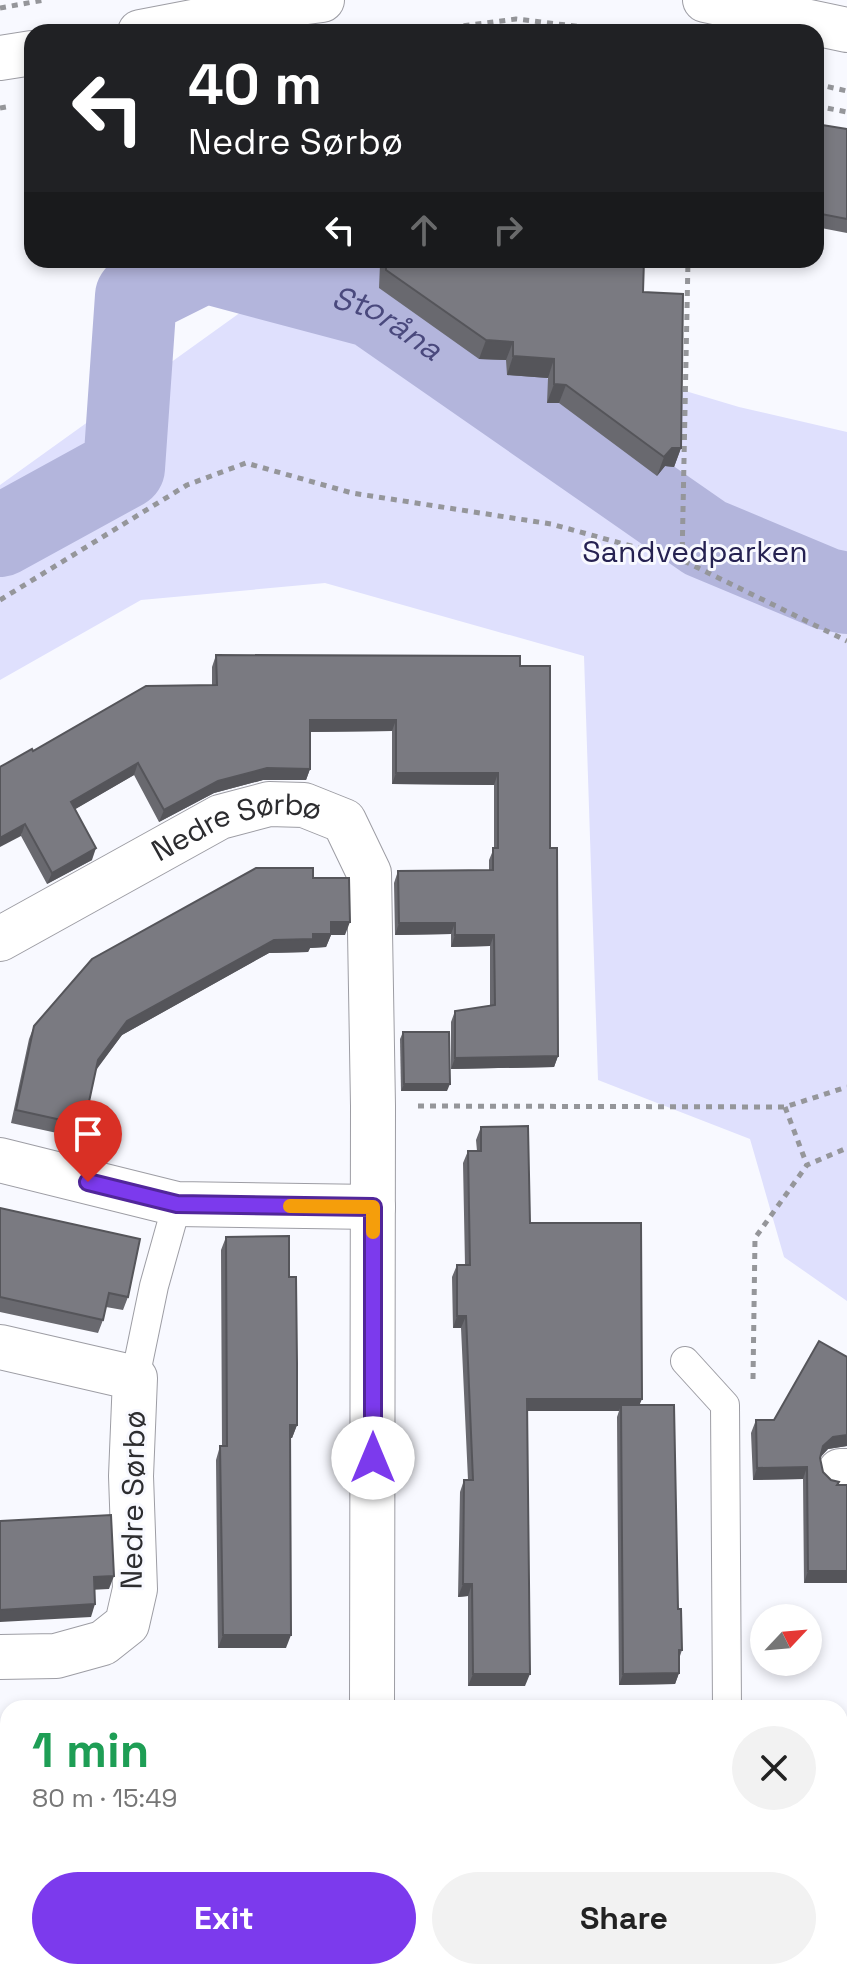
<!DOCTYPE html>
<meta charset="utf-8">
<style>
:root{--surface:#fff;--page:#f2f2f2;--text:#222;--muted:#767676;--accent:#7c3aed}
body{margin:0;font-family:"Space Grotesk",sans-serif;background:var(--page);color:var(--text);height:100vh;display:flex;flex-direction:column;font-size:30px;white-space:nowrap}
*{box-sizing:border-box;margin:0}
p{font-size:26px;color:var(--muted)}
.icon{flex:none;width:44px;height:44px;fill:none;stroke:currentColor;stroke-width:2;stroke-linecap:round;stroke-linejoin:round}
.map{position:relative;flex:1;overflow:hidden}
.panel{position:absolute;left:0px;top:1700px;width:848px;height:280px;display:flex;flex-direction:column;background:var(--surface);border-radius:24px 24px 0 0;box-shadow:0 4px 12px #0003}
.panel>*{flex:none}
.top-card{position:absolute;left:24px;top:24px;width:800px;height:244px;border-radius:24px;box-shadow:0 4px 12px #0003;background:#202124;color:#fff;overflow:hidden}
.needle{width:52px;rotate:64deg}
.fabs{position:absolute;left:750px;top:1604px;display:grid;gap:16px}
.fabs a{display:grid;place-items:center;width:72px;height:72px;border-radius:50%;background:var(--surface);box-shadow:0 4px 12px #0003;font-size:40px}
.pin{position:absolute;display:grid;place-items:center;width:68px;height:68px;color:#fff;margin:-82px -34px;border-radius:50% 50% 50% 0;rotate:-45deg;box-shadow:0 0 8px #0007}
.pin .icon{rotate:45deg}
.me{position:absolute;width:88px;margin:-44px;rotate:0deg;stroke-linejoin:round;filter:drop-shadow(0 0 6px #0008)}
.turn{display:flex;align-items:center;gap:28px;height:168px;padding:0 32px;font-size:36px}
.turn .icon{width:104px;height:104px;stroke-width:2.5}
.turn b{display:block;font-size:56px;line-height:68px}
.lanes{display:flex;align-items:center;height:76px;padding:0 32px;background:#0003;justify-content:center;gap:40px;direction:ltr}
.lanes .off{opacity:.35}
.round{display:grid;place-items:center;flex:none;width:84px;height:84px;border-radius:42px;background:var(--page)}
.overview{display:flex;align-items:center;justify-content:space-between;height:136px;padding:0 32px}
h1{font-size:48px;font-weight:700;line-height:60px;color:#1e9e55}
.cta{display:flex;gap:16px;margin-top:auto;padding:16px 32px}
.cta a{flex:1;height:92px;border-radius:48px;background:var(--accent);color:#fff;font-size:32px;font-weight:700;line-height:92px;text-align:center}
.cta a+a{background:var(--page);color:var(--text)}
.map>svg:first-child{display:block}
.green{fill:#dfe0fd}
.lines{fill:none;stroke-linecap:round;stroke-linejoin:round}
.river{stroke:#b3b5dc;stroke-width:82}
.lane-casing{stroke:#9d9da4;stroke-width:30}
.street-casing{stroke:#9d9da4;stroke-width:46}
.primary-casing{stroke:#9d9da4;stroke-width:46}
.path{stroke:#95969a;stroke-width:5;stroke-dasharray:6 6;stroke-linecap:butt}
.lane{stroke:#fff;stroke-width:28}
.street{stroke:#fff;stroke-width:44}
.primary{stroke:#fff;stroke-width:44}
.wall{fill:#69696f}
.shaded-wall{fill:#55555a}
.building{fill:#7a7a81;stroke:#55555a;stroke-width:2}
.route-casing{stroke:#51269a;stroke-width:20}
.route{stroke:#7c3aed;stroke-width:14}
.slow{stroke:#f59e0b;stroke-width:14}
.labels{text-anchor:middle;stroke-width:6;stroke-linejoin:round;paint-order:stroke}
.park-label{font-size:30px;fill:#262252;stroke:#f8f9ff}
.street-label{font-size:30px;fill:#2c2c2f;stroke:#f8f9ff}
.water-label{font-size:32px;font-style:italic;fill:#4a497d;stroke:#f8f9ff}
</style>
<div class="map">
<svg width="847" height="1980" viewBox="0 0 847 1980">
<rect width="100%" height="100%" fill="#f8f9ff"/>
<polygon class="green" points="294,274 739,407 847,432 847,1301 784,1257 750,1139 598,1080 584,656 325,583 141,600 0,680 0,485"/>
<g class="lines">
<path class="river" id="s1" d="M 0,536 L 124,468 L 136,296 L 204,262 L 373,307 L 705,538 L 827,589 L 847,593"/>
<g class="lane-casing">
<g id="lane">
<polyline points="685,1361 725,1405 727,1708"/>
<polyline points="135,1378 154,1286 177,1204"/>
<polyline points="577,1980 577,1972"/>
</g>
</g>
<g class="street-casing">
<g id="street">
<path id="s2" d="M 0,939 L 220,817 L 269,804 L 304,805 L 344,821 L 369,873 L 373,1106 L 372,1708"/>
<polyline points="0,1160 177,1204 373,1207"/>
<polyline points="0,1347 135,1378 131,1476 135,1589 127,1624 103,1643 56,1656 0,1657"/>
<polyline points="840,1471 847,1471"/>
<polyline points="840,1771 847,1774"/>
<polyline points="0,1910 8,1909"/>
<polyline points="376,1972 376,1980"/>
</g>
</g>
<g class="primary-casing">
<g id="primary">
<polyline points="705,0 847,30"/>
<polyline points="140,32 277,6 322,0"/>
<polyline points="0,58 32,53"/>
</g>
</g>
<g class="path">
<polyline points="0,8 44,0"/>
<polyline points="416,32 516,19 625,32"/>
<polyline points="816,84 847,91"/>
<polyline points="816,106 847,112"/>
<polyline points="0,108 11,106"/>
<polyline points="682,560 688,260"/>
<polyline points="0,600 187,485 246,463 352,493 551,524 682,560 847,641"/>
<polyline points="418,1106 785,1107 847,1087"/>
<polyline points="785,1107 807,1165"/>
<polyline points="753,1379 755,1238 807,1165 847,1148"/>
</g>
<use href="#lane" class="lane"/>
<use href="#street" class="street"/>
<use href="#primary" class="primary"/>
</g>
<g class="wall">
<polygon points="816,124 847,129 847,233 816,227"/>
<polygon points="334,260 644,260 643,292 681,448 674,467 665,466 657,476 559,403 547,403 548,378 507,375 506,360 479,359 379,288 380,264 333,263"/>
<polygon points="216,655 520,666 550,848 558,1056 554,1067 451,1069 451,1022 455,1011 490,1006 490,946 451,947 451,934 395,935 394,883 398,871 489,870 489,860 494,848 494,785 392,784 392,731 310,732 310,769 306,780 263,780 214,793 159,822 134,775 75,809 92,860 47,884 21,836 33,751 212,685 212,667"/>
<polygon points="313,878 345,935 331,935 326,947 310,948 308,952 269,953 122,1035 96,1069 84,1125 80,1138 11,1123 29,1039 34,1026"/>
<polygon points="403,1032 447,1091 401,1091 400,1039"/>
<polygon points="481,1127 530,1223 639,1405 678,1609 682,1650 679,1659 679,1673 675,1684 619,1685 617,1417 619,1411 527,1411 525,1686 468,1686 468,1596 458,1597 460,1492 464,1480 468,1480 461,1328 453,1328 452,1277 457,1265 465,1265 463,1163 468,1151 477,1151 476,1140"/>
<polygon points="0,1208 128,1297 123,1310 106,1307 103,1320 98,1333 0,1312"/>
<polygon points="226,1237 289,1277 297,1425 292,1438 291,1438 286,1648 218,1648 216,1460 220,1446 222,1446 221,1250"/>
<polygon points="756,1420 774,1420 847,1446 828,1449 820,1458 823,1472 831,1480 838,1485 847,1485 847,1583 804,1583 803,1479 753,1480 751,1433"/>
<rect x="202" y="1972" width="87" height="8"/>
</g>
<g class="shaded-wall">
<polygon points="335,260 382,260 380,264 333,263"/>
<polygon points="486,340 513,342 506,360 479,359"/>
<polygon points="513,356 554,359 548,378 507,375"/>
<polygon points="554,384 566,385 559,403 547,403"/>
<polygon points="672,448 681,448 674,467 665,466 657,476 664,457"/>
<polygon points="310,720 396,720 392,731 306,732"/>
<polygon points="138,763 134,775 67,814 71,802"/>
<polygon points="267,768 310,769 306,780 263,780 214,793 159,822 164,810 218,781"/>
<polygon points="396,773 498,773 494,785 392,784"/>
<polygon points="25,824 21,836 0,847 0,838"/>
<polygon points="96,848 92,860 47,884 52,873"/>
<polygon points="331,922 350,922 345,935 331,935 326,947 310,948 308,952 269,953 122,1035 94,1073 98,1060 127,1021 274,940 313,934"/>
<polygon points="399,923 455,923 451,934 395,935"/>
<polygon points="455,935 494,935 490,946 451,947"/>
<polygon points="558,1056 554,1067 451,1069 455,1058"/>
<polygon points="404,1084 450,1084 447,1091 401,1091"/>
<polygon points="457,1316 466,1316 461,1328 453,1328"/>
<polygon points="527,1399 642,1399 637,1411 621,1405 619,1411 522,1411"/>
<polygon points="290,1425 297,1425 292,1438 286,1438"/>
<polygon points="847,1435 847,1446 828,1449 819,1458 823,1446 833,1437"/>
<polygon points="807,1467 803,1479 753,1480 757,1468"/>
<polygon points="808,1571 847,1571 847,1583 804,1583"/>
<polygon points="114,1576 109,1589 89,1590 94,1577"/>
<polygon points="463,1584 472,1584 468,1596 458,1597"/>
<polygon points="95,1604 91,1617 0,1622 0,1610"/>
<polygon points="223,1635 291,1635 286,1648 218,1648"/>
<polygon points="679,1673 675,1684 619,1685 623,1674"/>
<polygon points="473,1674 530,1674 525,1686 468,1686"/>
<polygon points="0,1837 8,1837 8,1851 0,1850"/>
</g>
<g class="building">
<polygon points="816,124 847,129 847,219 816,213"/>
<polygon points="386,260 644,260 643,292 683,294 681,448 672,448 664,457 566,385 554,384 554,359 513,356 513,342 486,340 386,270"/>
<polygon points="216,655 520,656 520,666 550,666 550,848 557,848 558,1056 455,1058 455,1011 495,1005 494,935 455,935 455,923 399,923 398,871 493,870 493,848 498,848 498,773 396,773 396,720 310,720 310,769 267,768 218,781 164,810 138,763 71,802 96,848 52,873 25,824 0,838 0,767 32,749 33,751 146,686 217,685"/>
<polygon points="256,868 313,868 313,878 349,878 350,922 331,922 331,934 313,934 313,939 274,940 127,1021 98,1060 84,1125 16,1110 34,1026 92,959"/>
<polygon points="403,1032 449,1032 450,1084 404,1084"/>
<polygon points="528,1126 530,1223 641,1223 642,1399 527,1399 530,1674 473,1674 472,1584 463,1584 464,1480 473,1480 466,1316 457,1316 457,1265 470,1265 468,1151 481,1151 481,1127"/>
<polygon points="0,1208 140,1239 128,1297 109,1293 103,1320 0,1297"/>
<polygon points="289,1236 289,1277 296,1277 297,1363 297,1425 290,1425 291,1635 223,1635 220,1446 227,1446 226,1237"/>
<polygon points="819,1341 847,1357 847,1435 833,1437 823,1446 820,1458 823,1472 831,1480 839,1482 837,1485 847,1485 847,1571 808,1571 807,1467 757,1468 756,1420 774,1420"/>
<polygon points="621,1405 674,1405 678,1609 681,1609 682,1650 679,1650 679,1673 623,1674"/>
<polygon points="111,1515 114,1576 94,1577 95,1604 0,1610 0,1521"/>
<polygon points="0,1761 8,1762 8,1837 0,1837"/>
<rect x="208" y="1972" width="81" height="8"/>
</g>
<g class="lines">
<g class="route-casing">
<polyline id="route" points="88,1182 177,1204 373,1207 373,1458"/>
</g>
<use href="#route" class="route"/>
<polyline class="slow" points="290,1206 373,1207 373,1232"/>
</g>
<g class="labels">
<g class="park-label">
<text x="695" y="562">Sandvedparken</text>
</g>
<g class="street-label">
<text dy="10" stroke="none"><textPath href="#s2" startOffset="266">Nedre Sørbø</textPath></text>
<text transform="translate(133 1500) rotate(-89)" y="10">Nedre Sørbø</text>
</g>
<g class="water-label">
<text dy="11" stroke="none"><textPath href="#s1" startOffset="584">Storåna</textPath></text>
</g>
</g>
</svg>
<div class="fabs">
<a><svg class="needle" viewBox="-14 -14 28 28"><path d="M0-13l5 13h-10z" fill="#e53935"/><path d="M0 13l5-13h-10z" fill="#767676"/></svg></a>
</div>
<div class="pin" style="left:88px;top:1182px;background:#d93025"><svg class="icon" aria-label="arrive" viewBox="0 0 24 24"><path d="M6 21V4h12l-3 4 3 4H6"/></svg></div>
<svg class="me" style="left:373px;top:1458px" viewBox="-20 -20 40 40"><circle r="19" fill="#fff"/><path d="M0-13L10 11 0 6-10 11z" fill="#7c3aed"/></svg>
<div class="top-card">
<div class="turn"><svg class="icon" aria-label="left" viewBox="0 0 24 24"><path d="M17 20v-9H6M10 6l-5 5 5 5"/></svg><div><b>40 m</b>Nedre Sørbø</div></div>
<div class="lanes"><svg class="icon" aria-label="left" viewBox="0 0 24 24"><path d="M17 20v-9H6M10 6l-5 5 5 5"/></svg><svg class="icon off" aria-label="ahead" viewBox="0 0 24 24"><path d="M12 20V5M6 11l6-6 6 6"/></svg><svg class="icon off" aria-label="right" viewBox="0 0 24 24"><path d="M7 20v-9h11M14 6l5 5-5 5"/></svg></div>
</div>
<section class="panel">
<div class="overview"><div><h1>1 min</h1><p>80 m · 15:49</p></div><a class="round"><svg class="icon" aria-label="close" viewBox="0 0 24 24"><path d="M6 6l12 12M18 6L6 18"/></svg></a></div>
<div class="cta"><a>Exit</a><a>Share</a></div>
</section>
</div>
